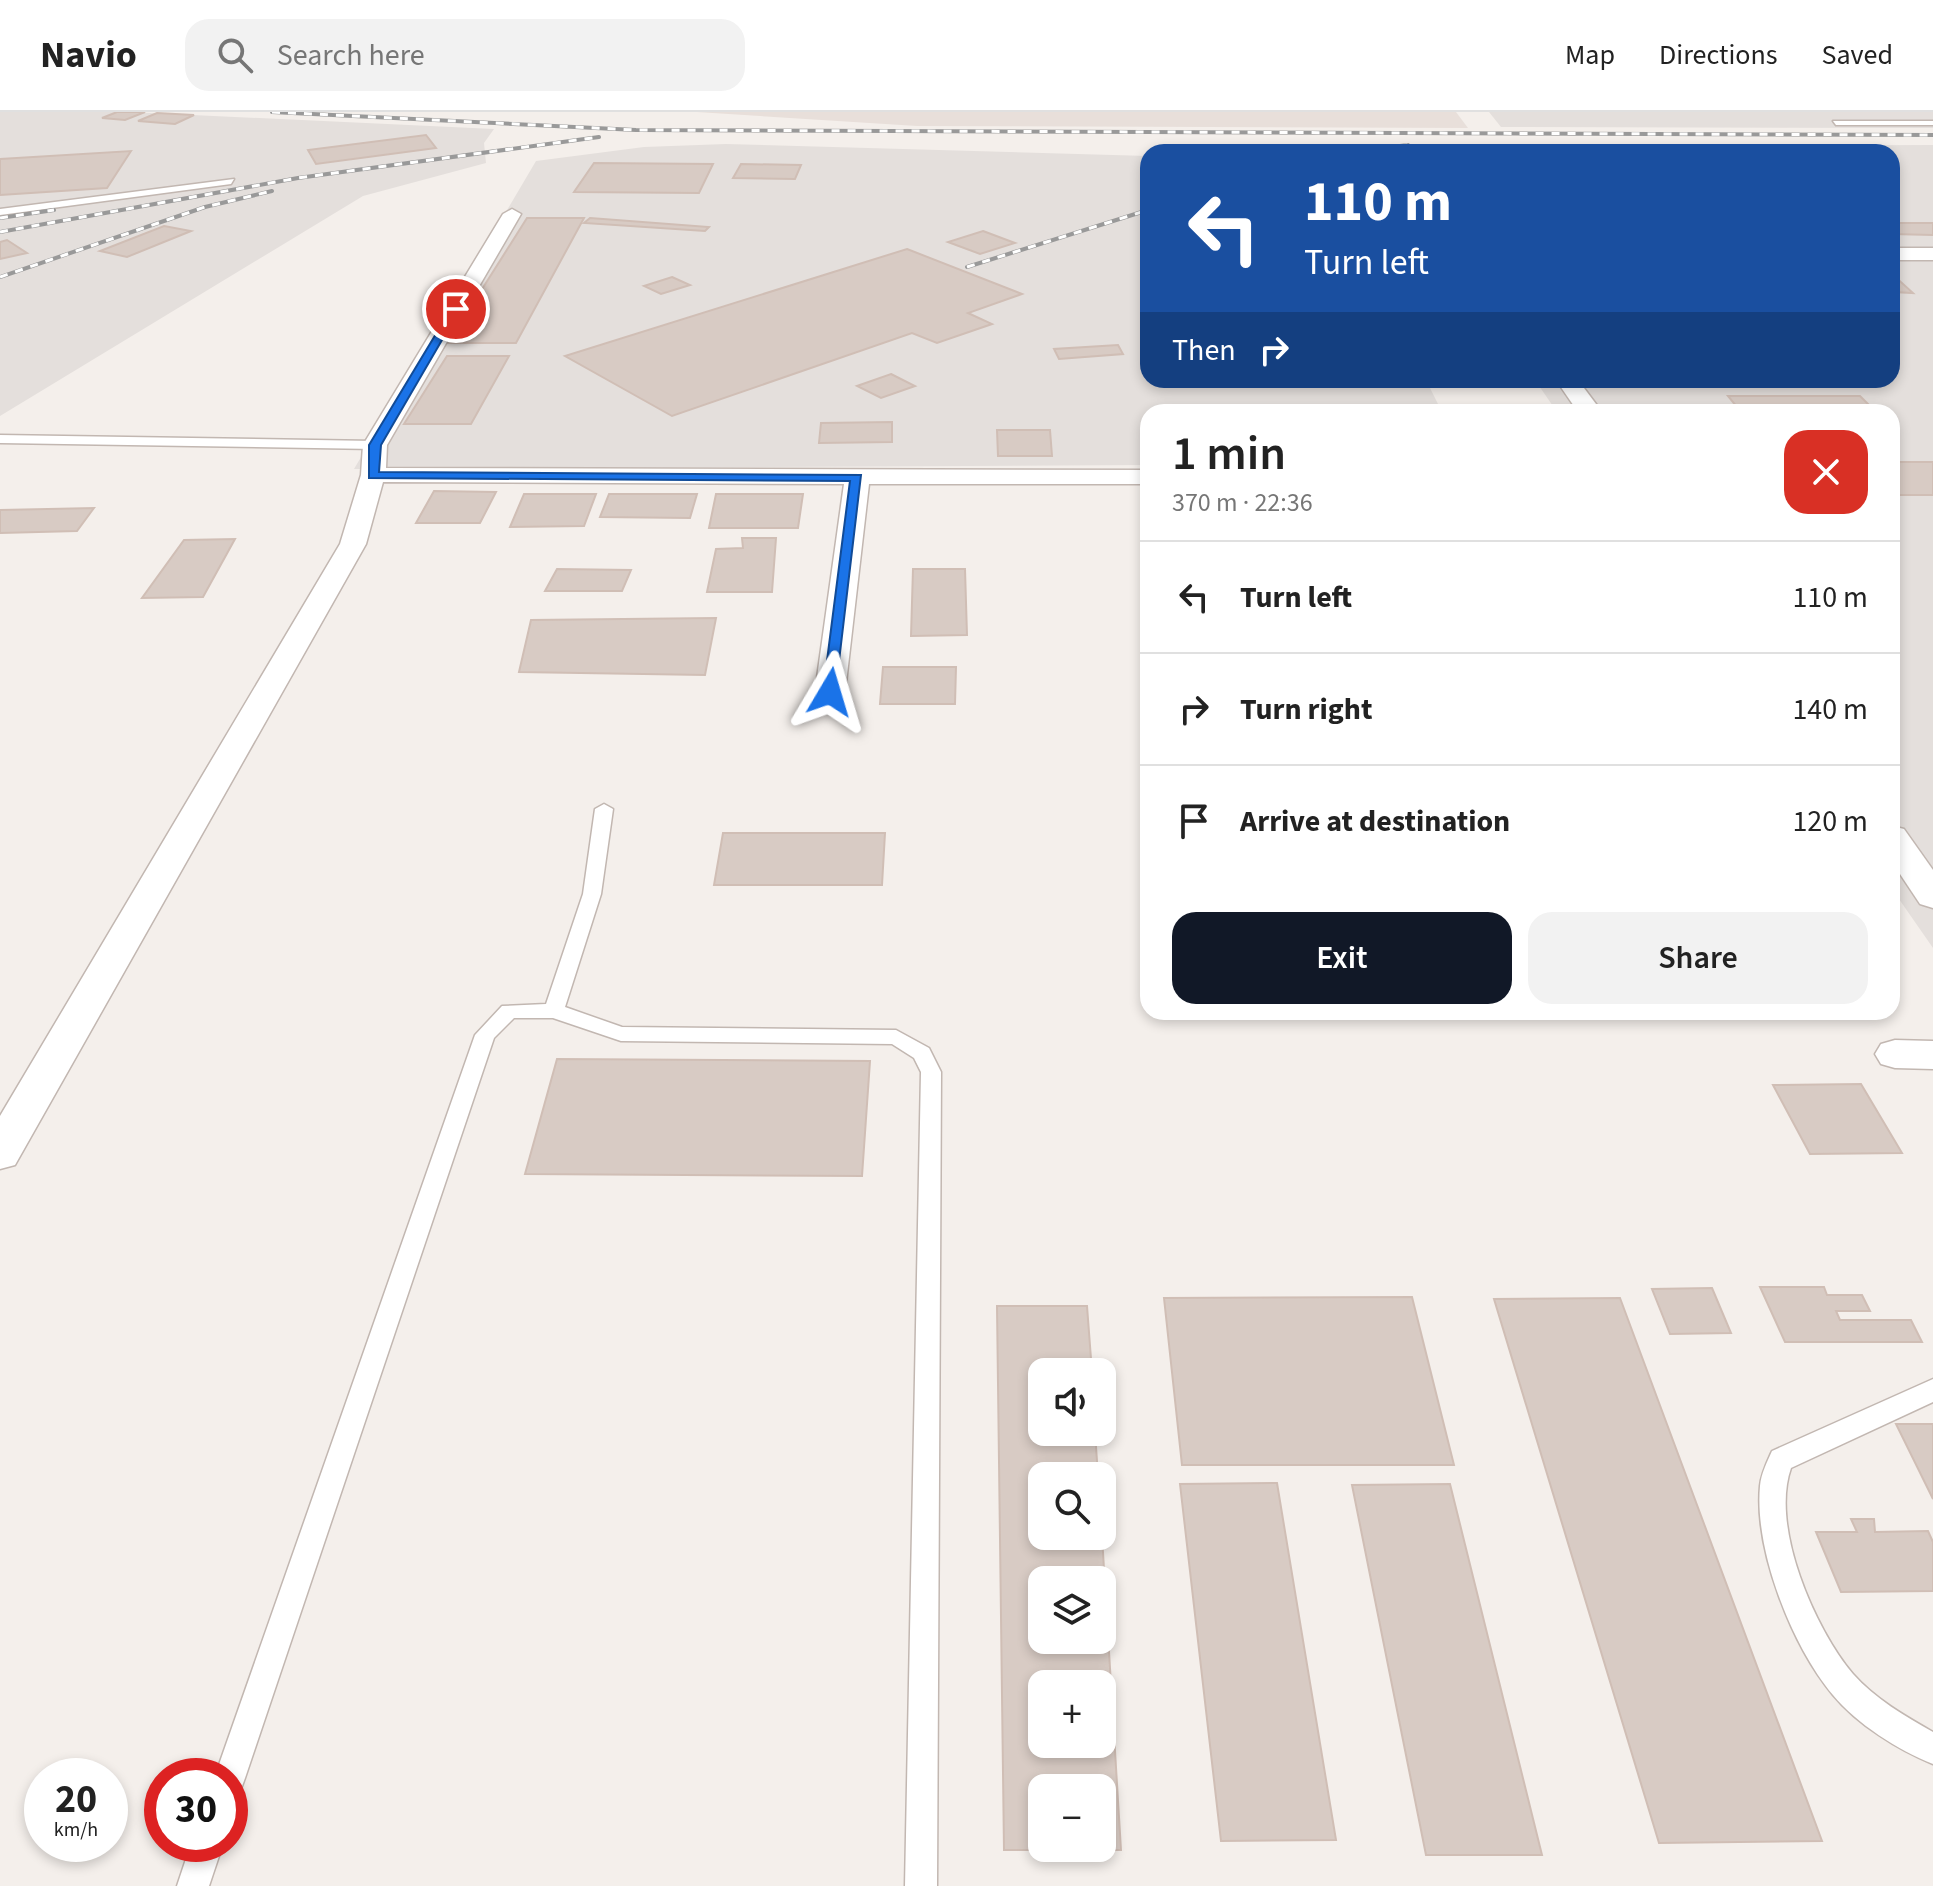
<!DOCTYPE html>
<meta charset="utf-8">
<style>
:root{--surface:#fff;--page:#f2f2f2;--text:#222;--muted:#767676;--line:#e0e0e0;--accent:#111827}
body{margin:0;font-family:"Source Sans 3",sans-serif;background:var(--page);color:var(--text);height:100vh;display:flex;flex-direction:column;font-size:30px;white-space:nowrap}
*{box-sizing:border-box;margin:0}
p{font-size:26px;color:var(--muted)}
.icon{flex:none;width:44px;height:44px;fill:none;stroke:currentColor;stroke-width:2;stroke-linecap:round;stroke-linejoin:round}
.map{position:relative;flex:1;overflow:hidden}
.drawer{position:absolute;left:1140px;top:292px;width:760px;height:616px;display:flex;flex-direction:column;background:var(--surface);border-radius:24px;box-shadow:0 4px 12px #0003}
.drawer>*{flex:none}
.banner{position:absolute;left:1140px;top:32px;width:760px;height:244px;border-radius:24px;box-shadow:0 4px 12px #0003;background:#1a4fa0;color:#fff;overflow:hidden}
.tools{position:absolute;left:1028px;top:1246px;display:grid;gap:16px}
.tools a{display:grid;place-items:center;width:88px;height:88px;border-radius:16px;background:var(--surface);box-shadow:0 4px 12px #0003;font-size:40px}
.speed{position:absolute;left:24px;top:1646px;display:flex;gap:16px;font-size:40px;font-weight:700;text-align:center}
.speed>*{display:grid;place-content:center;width:104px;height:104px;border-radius:50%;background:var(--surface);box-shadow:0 4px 12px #0003;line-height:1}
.speed small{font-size:20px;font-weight:400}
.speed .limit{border:12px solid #d22;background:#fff;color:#111}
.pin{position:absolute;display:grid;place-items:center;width:68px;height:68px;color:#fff;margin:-34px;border:4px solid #fff;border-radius:50%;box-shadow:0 2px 8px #0007}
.me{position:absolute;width:88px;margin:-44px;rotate:7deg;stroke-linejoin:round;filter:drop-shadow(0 0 6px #0008)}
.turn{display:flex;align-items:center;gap:28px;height:168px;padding:0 32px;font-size:36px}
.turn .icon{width:104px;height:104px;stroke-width:2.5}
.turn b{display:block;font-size:56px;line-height:68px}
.then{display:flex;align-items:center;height:76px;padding:0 32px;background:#0003;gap:16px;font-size:30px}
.round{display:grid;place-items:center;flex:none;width:84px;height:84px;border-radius:24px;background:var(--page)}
.summary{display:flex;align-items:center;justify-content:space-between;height:136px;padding:0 32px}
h1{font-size:48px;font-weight:600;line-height:60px}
.button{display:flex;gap:16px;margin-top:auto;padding:16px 32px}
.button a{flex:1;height:92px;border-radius:24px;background:var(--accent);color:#fff;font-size:32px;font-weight:600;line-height:92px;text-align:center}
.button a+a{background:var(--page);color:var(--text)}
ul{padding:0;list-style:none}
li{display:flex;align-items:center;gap:24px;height:112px;padding:0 32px;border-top:2px solid var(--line)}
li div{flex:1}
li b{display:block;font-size:30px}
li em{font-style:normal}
header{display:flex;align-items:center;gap:48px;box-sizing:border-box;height:112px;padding:0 40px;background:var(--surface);border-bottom:2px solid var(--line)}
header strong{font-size:38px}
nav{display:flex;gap:44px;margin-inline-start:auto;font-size:28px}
.search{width:560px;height:72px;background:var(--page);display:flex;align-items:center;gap:20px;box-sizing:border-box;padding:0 28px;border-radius:24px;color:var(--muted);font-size:30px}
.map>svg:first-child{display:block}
.residential{fill:#e8dfda}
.industrial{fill:#e4dfdc}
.building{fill:#d8cbc4;stroke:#d0beb5;stroke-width:2;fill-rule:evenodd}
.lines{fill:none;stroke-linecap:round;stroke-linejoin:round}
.service-casing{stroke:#c2b7b1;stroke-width:3}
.minor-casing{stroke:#c2b7b1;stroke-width:3}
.service{fill:#fff;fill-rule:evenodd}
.minor{fill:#fff;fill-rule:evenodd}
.rail-casing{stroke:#999;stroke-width:4}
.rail{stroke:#fff;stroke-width:3;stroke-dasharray:8;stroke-linecap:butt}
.route{fill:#1a73e8;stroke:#114b97;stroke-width:2}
</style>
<header>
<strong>Navio</strong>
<div class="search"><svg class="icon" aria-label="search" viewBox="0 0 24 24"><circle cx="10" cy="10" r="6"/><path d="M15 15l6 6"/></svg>Search here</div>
<nav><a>Map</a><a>Directions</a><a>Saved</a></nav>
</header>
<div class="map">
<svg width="1933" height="1774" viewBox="0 0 1933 1774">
<rect width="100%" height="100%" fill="#f4efeb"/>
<polygon class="residential" points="697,0 1456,0 1468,16 917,14"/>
<g class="industrial">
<polygon points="0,0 129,0 494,17 484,31 486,51 363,84 0,304"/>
<polygon points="1489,0 1933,0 1933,16 1501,15"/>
<polygon points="726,32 1148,44 1148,268 1426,268 1442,300 1148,300 1148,353 354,357 536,49 644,35"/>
<polygon points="1933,33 1933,836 1892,777 1892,300 1557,300 1535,268 1892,268 1892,40 1375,40 1372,35"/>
</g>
<g class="building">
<polygon points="117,0 145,0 125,8 102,6"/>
<polygon points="157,1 194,3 175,12 138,9"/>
<polygon points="426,23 436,36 316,52 308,38"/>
<polygon points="131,39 107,76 0,83 0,47"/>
<polygon points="594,51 713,52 699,81 574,80"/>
<polygon points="741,52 801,53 795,67 733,66"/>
<polygon points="527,106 584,106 516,231 448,231"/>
<polygon points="590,106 709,115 705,119 584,111"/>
<polygon points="1892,111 1933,111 1933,123 1892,122"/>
<polygon points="164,114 191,119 127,145 100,139"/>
<polygon points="983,119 1015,131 980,142 948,130"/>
<polygon points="7,128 27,141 0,147 0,130"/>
<polygon points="907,137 1022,182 968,201 992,212 937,231 912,221 672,304 565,244"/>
<polygon points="1892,162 1913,181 1894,180"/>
<polygon points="672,165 690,173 661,182 644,174"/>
<polygon points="1118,233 1123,242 1059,247 1054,237"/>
<polygon points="447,244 509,244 471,312 404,312"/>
<polygon points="891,262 915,274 881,286 857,274"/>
<polygon points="1728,284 1860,284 1876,300 1741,300"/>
<polygon points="892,310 892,330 819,331 821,311"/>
<polygon points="997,318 1050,318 1052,344 998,344"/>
<rect x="1892" y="350" width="41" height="33"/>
<polygon points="434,379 496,380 480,411 416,411"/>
<polygon points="524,382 596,382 584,414 510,415"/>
<polygon points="609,382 697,382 690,406 600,405"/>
<polygon points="716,382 803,382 798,416 709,416"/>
<polygon points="94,396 77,419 0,421 0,398"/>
<polygon points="742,426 776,426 772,480 707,480 716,437 743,436"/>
<polygon points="235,427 203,485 142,486 184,428"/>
<polygon points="557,457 631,458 622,479 545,479"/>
<polygon points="913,457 965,457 967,523 911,524"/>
<polygon points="716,506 705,563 519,560 531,508"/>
<polygon points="883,555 956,555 955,592 880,592"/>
<polygon points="723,721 885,721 882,773 714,773"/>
<polygon points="557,947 870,949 862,1064 525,1062"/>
<polygon points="1861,972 1902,1041 1810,1042 1773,973"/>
<polygon points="1760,1175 1824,1175 1827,1183 1862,1183 1870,1199 1836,1199 1840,1208 1911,1208 1922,1230 1785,1230"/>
<polygon points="1712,1176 1731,1221 1670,1222 1652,1177"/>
<polygon points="1412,1185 1454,1353 1182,1353 1164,1186"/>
<polygon points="1620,1186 1822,1729 1659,1731 1494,1187"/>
<path d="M 997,1194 L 1087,1194 L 1092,1260 L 1042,1260 L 1042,1320 L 1095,1320 L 1098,1364 L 1042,1364 L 1042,1424 L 1102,1424 L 1121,1738 L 1004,1738 ZM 1042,1468 L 1102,1468 L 1102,1528 L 1042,1528 ZM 1042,1572 L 1102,1572 L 1102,1632 L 1042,1632 ZM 1042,1676 L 1102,1676 L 1102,1736 L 1042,1736 Z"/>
<polygon points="1896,1312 1933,1312 1933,1387"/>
<polygon points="1277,1371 1336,1728 1221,1729 1180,1372"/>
<polygon points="1450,1372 1542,1743 1426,1743 1352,1373"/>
<polygon points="1851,1407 1874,1407 1875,1420 1928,1419 1933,1430 1933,1479 1841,1480 1816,1420 1857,1420"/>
</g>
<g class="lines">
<g class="service-casing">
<g id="service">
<polygon points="1833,9 1933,9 1933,13 1836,13"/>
<polygon points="234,67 231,72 0,103 0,97"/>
<polygon points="0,323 375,329 381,333 375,337 0,331"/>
<polygon points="604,692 613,697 601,782 565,895 622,915 896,918 929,936 941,960 937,1774 905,1774 921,960 914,946 892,932 621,929 553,906 514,906 494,926 245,1666 241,1677 230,1681 230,1664 215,1664 475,923 502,894 546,892 583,782 595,697"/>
<path d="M 1933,1267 L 1933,1290 L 1791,1356 C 1770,1415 1815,1517 1853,1562 C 1875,1587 1905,1604 1933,1620 L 1933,1652 C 1898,1638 1857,1612 1833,1583 C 1792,1534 1754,1438 1760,1374 C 1761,1362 1767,1350 1772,1339 Z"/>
<polygon points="191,1732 223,1732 209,1774 177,1774"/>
</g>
</g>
<g class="minor-casing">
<g id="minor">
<polygon points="512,97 521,102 387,333 386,356 1148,358 1148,372 869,372 845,580 841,586 830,589 819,586 815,580 844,372 383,370 366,432 15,1053 0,1057 0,1004 340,432 361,363 363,333 503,102"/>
<rect x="1892" y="136" width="41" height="12"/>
<polygon points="1556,268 1578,268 1602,300 1578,300"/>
<polygon points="1892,714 1904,717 1933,758 1933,796 1920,792 1892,750"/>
<polygon points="1895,928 1933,929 1933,957 1895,956 1881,952 1875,942 1881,932"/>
</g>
</g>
<use href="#service" class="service"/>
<use href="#minor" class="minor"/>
<g class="rail-casing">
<g id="rail">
<polyline points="272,0 636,18 1933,23"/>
<polyline points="1352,40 1408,33"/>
<polyline points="0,106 54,98"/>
<polyline points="0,120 298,66 599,25"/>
<polyline points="967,155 1148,98"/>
<polyline points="0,165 205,95 272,79"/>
</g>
</g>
<use href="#rail" class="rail"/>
</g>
<polygon class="route" points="456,194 460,197 381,333 379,360 861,363 835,583 830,584 823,580 850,369 369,366 369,333 451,197"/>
</svg>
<div class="tools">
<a><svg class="icon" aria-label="sound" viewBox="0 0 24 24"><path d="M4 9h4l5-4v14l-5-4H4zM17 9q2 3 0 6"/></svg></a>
<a><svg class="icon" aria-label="search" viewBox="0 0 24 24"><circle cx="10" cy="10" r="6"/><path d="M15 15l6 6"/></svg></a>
<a><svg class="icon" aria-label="layers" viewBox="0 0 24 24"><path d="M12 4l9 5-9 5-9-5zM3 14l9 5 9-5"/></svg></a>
<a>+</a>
<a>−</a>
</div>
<div class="speed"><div>20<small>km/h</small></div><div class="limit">30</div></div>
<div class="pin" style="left:456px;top:197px;background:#d93025"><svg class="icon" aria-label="arrive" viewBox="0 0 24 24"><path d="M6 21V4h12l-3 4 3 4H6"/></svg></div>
<svg class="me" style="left:830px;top:580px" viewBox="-20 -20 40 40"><path d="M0-17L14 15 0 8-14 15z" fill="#1a73e8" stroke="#fff" stroke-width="4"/></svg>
<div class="banner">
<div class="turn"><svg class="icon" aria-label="left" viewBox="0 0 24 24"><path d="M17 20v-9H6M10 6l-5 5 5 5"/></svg><div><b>110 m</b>Turn left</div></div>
<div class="then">Then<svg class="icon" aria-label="right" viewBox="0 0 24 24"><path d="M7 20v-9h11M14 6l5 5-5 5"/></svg></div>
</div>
<section class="drawer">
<div class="summary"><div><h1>1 min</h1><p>370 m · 22:36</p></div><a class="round" style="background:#d93025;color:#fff"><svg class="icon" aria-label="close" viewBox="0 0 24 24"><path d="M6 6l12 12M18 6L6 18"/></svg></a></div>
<ul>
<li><svg class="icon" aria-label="left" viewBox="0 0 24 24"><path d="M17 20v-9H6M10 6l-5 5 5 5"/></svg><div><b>Turn left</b></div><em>110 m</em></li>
<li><svg class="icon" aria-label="right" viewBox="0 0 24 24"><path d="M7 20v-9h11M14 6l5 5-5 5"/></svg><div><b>Turn right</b></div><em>140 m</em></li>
<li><svg class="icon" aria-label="arrive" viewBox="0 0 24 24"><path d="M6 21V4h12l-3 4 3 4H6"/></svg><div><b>Arrive at destination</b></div><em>120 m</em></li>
</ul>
<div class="button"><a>Exit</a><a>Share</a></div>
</section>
</div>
